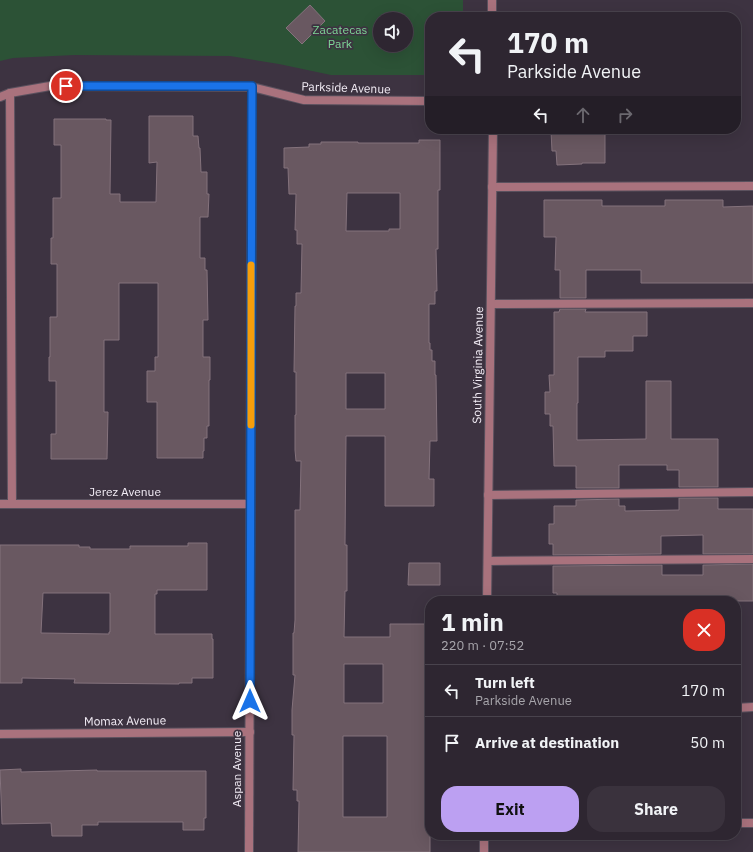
<!DOCTYPE html>
<meta charset="utf-8">
<style>
:root{--surface:#2e2631;--page:#3a323d;--text:#f1f3f6;--muted:#a7a5ab;--line:#49434d;--accent:#bca0f2}
body{margin:0;font-family:"IBM Plex Sans",sans-serif;background:var(--page);color:var(--text);height:100vh;display:flex;flex-direction:column;font-size:15px;white-space:nowrap}
*{box-sizing:border-box;margin:0}
p{font-size:13px;color:var(--muted)}
.icon{flex:none;width:22px;height:22px;fill:none;stroke:currentColor;stroke-width:2;stroke-linecap:round;stroke-linejoin:round}
.map{position:relative;flex:1;overflow:hidden}
.sheet{position:absolute;left:425px;top:596px;width:316px;height:244px;display:flex;flex-direction:column;background:var(--surface);border-radius:16px;box-shadow:0 4px 16px #0002,0 0 0 1px var(--line)}
.sheet>*{flex:none}
.hud{position:absolute;left:425px;top:12px;width:316px;height:122px;border-radius:16px;box-shadow:0 4px 16px #0002,0 0 0 1px var(--line);background:#2e2631;color:var(--text);overflow:hidden}
.fabs{position:absolute;left:373px;top:12px;display:grid;gap:8px}
.fabs a{display:grid;place-items:center;width:40px;height:40px;border-radius:50%;background:var(--surface);box-shadow:0 4px 16px #0002,0 0 0 1px var(--line);font-size:20px}
.pin{position:absolute;display:grid;place-items:center;width:34px;height:34px;color:#fff;margin:-17px;border:2px solid #fff;border-radius:50%;box-shadow:0 1px 4px #0007}
.me{position:absolute;width:44px;margin:-22px;rotate:0deg;stroke-linejoin:round;filter:drop-shadow(0 0 3px #0008)}
.turn{display:flex;align-items:center;gap:14px;height:84px;padding:0 16px;font-size:18px}
.turn .icon{width:52px;height:52px;stroke-width:2.5}
.turn b{display:block;font-size:28px;line-height:34px}
.lanes{display:flex;align-items:center;height:38px;padding:0 16px;background:#0003;justify-content:center;gap:20px;direction:ltr}
.lanes .off{opacity:.35}
.round{display:grid;place-items:center;flex:none;width:42px;height:42px;border-radius:16px;background:var(--page)}
.head{display:flex;align-items:center;justify-content:space-between;height:68px;padding:0 16px}
h1{font-size:24px;font-weight:800;line-height:30px}
.button{display:flex;gap:8px;margin-top:auto;padding:8px 16px}
.button a{flex:1;height:46px;border-radius:16px;background:var(--accent);color:#111;font-size:16px;font-weight:800;line-height:46px;text-align:center}
.button a+a{background:var(--page);color:var(--text)}
ul{padding:0;list-style:none}
li{display:flex;align-items:center;gap:12px;height:52px;padding:0 16px;border-top:1px solid var(--line)}
li div{flex:1}
li b{display:block;font-size:15px}
li em{font-style:normal}
.map>svg:first-child{display:block}
.green{fill:#2c5236;fill-rule:evenodd}
.building{fill:#695861;stroke:#84727c;fill-rule:evenodd}
.lines{fill:none;stroke-linecap:round;stroke-linejoin:round}
.service-casing{stroke:#5a515e;stroke-width:10}
.minor-casing{stroke:#5a515e;stroke-width:10}
.service{stroke:#a9727d;stroke-width:8}
.minor{stroke:#a9727d;stroke-width:8}
.route-casing{stroke:#114b97;stroke-width:10}
.route{stroke:#1a73e8;stroke-width:7}
.slow{stroke:#f59e0b;stroke-width:7}
.labels{text-anchor:middle;stroke-width:3.5;stroke-linejoin:round;paint-order:stroke}
.park-label{font-size:12px;fill:#7ed797;stroke:#3d3341}
.street-label{font-size:12px;fill:#f2ecf5;stroke:#3d3341}
</style>
<div class="map">
<svg width="753" height="852" viewBox="0 0 753 852">
<rect width="100%" height="100%" fill="#3d3341"/>
<path class="green" d="M 0,0 L 463,0 L 463,17 L 430,17 L 430,75 L 331,75 L 279,64 L 230,56 L 74,55 L 13,58 L 0,61 ZM 380,19 L 406,19 L 406,45 L 380,45 Z"/>
<g class="building">
<polygon points="310,5 325,21 302,44 286,28"/>
<polygon points="149,116 193,116 193,136 198,136 199,148 200,148 201,172 207,172 207,194 209,194 208,217 200,217 200,258 205,258 205,270 207,270 208,320 203,320 203,357 210,357 210,380 209,380 209,426 207,426 207,438 204,438 204,451 203,451 203,458 157,458 157,402 147,402 147,371 155,371 155,357 158,357 158,283 119,283 119,340 104,340 104,412 108,412 107,459 51,459 51,434 56,434 56,381 49,381 49,357 50,357 50,317 57,317 57,264 51,264 51,238 53,238 53,198 61,198 61,145 54,145 54,119 106,119 106,120 111,120 110,194 120,194 120,202 156,202 157,162 149,163"/>
<polygon points="556,129 605,129 605,163 582,163 582,164 557,165 556,151 552,151 551,131 556,131"/>
<path d="M 419,140 L 440,140 L 440,190 L 438,190 L 438,249 L 436,249 L 437,291 L 435,291 L 435,304 L 429,304 L 429,343 L 430,343 L 430,350 L 432,350 L 432,361 L 435,361 L 435,375 L 436,375 L 437,441 L 430,441 L 429,479 L 434,479 L 434,506 L 385,506 L 385,436 L 346,436 L 345,545 L 347,545 L 347,591 L 345,591 L 344,637 L 390,637 L 390,624 L 430,624 L 430,667 L 428,667 L 428,711 L 430,711 L 430,852 L 298,852 L 299,801 L 297,801 L 297,790 L 293,790 L 294,735 L 292,735 L 292,710 L 295,675 L 293,675 L 293,633 L 294,633 L 295,620 L 295,510 L 300,510 L 301,461 L 296,461 L 295,450 L 295,415 L 296,415 L 296,372 L 294,372 L 295,306 L 296,306 L 296,293 L 301,293 L 302,244 L 297,244 L 297,230 L 295,230 L 296,194 L 289,194 L 288,168 L 284,168 L 284,148 L 309,147 L 309,144 L 321,144 L 321,142 L 358,142 L 358,143 L 419,143 ZM 347,193 L 400,193 L 400,229 L 389,229 L 389,231 L 346,231 ZM 346,373 L 385,373 L 385,409 L 346,409 ZM 344,664 L 383,664 L 383,703 L 344,703 ZM 343,736 L 387,736 L 387,817 L 343,817 Z"/>
<polygon points="544,200 602,200 602,206 665,206 665,200 723,200 723,207 753,206 753,283 641,283 641,270 586,270 586,298 560,298 560,270 555,270 556,237 544,237"/>
<polygon points="560,309 586,309 585,312 647,312 647,336 633,336 633,351 605,351 605,357 578,357 578,403 577,403 577,440 646,439 646,381 671,381 671,439 718,439 718,487 679,487 679,470 667,470 667,465 619,465 619,488 576,488 576,466 554,466 553,426 550,426 550,414 545,414 545,392 550,392 549,375 554,375 554,312 559,312"/>
<polygon points="679,498 718,498 718,509 753,509 753,554 703,554 703,535 661,536 661,554 553,555 553,544 549,544 549,524 554,524 554,506 576,506 576,500 619,499 619,506 625,506 625,511 679,510"/>
<path d="M 188,543 L 207,543 L 207,590 L 157,590 L 157,594 L 155,594 L 155,634 L 212,634 L 212,639 L 213,639 L 213,678 L 192,678 L 192,683 L 179,683 L 179,684 L 74,683 L 75,679 L 22,678 L 22,683 L 0,683 L 0,545 L 79,545 L 79,547 L 90,547 L 90,549 L 130,549 L 130,546 L 188,546 ZM 43,593 L 110,593 L 110,632 L 109,632 L 109,634 L 41,633 Z"/>
<polygon points="409,563 440,563 440,585 408,585"/>
<polygon points="753,564 753,601 703,601 703,600 659,600 659,601 557,601 557,593 553,593 553,566 662,565 662,575 703,575 703,565"/>
<polygon points="21,769 21,772 97,770 97,771 206,771 206,818 204,818 204,830 183,830 183,822 98,822 98,825 82,825 82,836 52,836 51,823 2,824 0,770"/>
</g>
<g class="lines">
<g class="service-casing">
<g id="service">
<polyline points="492,187 753,186"/>
<polyline points="491,304 753,303"/>
<polyline points="488,495 753,492"/>
<polyline points="488,561 753,559"/>
<polyline points="736,708 753,707"/>
<polyline points="736,823 753,823"/>
</g>
</g>
<g class="minor-casing">
<g id="minor">
<polyline points="492,0 492,17"/>
<polyline points="10,93 12,504"/>
<polyline points="0,97 10,93 50,86 252,87 304,100 430,101"/>
<polyline points="0,504 250,504"/>
<polyline points="487,601 493,129"/>
<polyline points="0,734 250,732"/>
<polyline points="249,852 252,87"/>
<polyline points="484,852 484,835"/>
</g>
</g>
<use href="#service" class="service"/>
<use href="#minor" class="minor"/>
</g>
<g class="lines">
<g class="route-casing">
<polyline id="route" points="66,86 252,86 250,701"/>
</g>
<use href="#route" class="route"/>
<polyline class="slow" points="251,425 251,265"/>
</g>
<g class="labels">
<g class="park-label">
<text x="340" y="34">Zacatecas<tspan x="340" dy="14">Park</tspan></text>
</g>
<g class="street-label">
<text transform="translate(346 88) rotate(2)" y="4">Parkside Avenue</text>
<text transform="translate(478 365) rotate(-89)" y="4">South Virginia Avenue</text>
<text x="125" y="496">Jerez Avenue</text>
<text transform="translate(125 721) rotate(-1)" y="4">Momax Avenue</text>
<text transform="translate(237 769) rotate(-90)" y="4">Aspan Avenue</text>
</g>
</g>
</svg>
<div class="fabs">
<a><svg class="icon" aria-label="sound" viewBox="0 0 24 24"><path d="M4 9h4l5-4v14l-5-4H4zM17 9q2 3 0 6"/></svg></a>
</div>
<div class="pin" style="left:66px;top:86px;background:#d93025"><svg class="icon" aria-label="arrive" viewBox="0 0 24 24"><path d="M6 21V4h12l-3 4 3 4H6"/></svg></div>
<svg class="me" style="left:250px;top:701px" viewBox="-20 -20 40 40"><path d="M0-17L14 15 0 8-14 15z" fill="#1a73e8" stroke="#fff" stroke-width="4"/></svg>
<div class="hud">
<div class="turn"><svg class="icon" aria-label="left" viewBox="0 0 24 24"><path d="M17 20v-9H6M10 6l-5 5 5 5"/></svg><div><b>170 m</b>Parkside Avenue</div></div>
<div class="lanes"><svg class="icon" aria-label="left" viewBox="0 0 24 24"><path d="M17 20v-9H6M10 6l-5 5 5 5"/></svg><svg class="icon off" aria-label="ahead" viewBox="0 0 24 24"><path d="M12 20V5M6 11l6-6 6 6"/></svg><svg class="icon off" aria-label="right" viewBox="0 0 24 24"><path d="M7 20v-9h11M14 6l5 5-5 5"/></svg></div>
</div>
<section class="sheet">
<div class="head"><div><h1>1 min</h1><p>220 m · 07:52</p></div><a class="round" style="background:#d93025;color:#fff"><svg class="icon" aria-label="close" viewBox="0 0 24 24"><path d="M6 6l12 12M18 6L6 18"/></svg></a></div>
<ul>
<li><svg class="icon" aria-label="left" viewBox="0 0 24 24"><path d="M17 20v-9H6M10 6l-5 5 5 5"/></svg><div><b>Turn left</b><p>Parkside Avenue</p></div><em>170 m</em></li>
<li><svg class="icon" aria-label="arrive" viewBox="0 0 24 24"><path d="M6 21V4h12l-3 4 3 4H6"/></svg><div><b>Arrive at destination</b></div><em>50 m</em></li>
</ul>
<div class="button"><a>Exit</a><a>Share</a></div>
</section>
</div>
